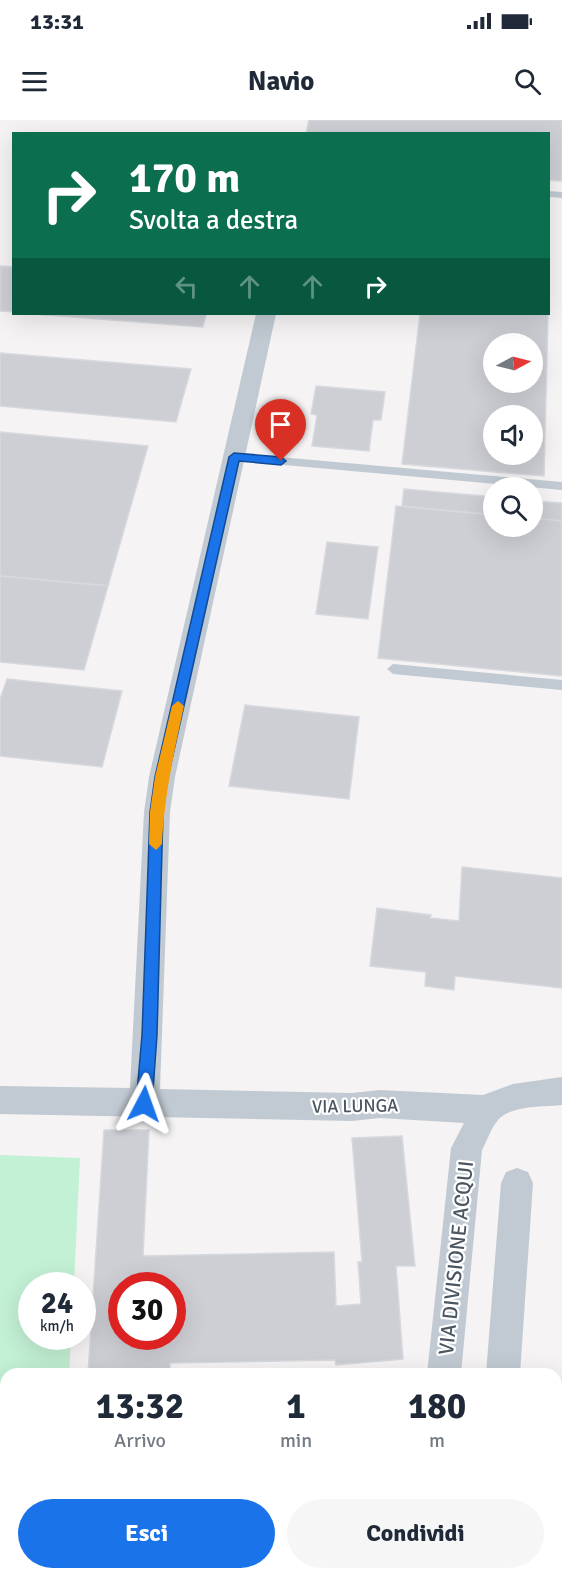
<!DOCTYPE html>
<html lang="it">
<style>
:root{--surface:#fff;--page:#f6f6f7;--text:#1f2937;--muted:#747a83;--accent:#1a73e8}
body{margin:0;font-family:Signika,sans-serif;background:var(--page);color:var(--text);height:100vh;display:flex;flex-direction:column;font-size:22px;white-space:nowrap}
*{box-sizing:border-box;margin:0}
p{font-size:20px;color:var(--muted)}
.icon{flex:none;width:33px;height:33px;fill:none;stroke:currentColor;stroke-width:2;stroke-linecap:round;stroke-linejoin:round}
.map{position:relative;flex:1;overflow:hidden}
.details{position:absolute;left:0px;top:1248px;width:562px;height:212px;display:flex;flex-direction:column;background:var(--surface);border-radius:18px 18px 0 0;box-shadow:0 6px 24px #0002}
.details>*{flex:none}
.guide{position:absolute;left:12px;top:12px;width:538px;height:183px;border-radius:0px;box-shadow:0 6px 24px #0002;background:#0b6e4f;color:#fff;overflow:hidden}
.needle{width:39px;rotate:83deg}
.fabs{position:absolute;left:483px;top:213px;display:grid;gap:12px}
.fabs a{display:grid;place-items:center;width:60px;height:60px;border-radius:50%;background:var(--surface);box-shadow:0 6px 24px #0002;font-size:30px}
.speed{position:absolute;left:18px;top:1152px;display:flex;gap:12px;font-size:30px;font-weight:700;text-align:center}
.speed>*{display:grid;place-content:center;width:78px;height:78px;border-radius:50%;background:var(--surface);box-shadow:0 6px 24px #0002;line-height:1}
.speed small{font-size:15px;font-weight:400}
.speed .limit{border:9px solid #d22;background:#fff;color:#111}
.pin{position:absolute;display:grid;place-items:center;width:51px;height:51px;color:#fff;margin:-62px -26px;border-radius:50% 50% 50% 0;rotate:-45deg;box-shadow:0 0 6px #0007}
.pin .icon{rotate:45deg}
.me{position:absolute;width:66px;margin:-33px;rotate:4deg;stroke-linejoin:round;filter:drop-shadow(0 0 4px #0008)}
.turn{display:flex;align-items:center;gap:21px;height:126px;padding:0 18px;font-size:27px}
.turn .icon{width:78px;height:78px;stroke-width:2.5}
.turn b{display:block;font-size:42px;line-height:51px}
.lanes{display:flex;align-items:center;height:57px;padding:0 18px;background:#0003;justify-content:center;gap:30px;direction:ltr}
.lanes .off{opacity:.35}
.eta{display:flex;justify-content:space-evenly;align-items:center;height:102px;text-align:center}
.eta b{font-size:36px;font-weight:800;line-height:42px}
.cta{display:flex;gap:12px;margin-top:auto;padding:12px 18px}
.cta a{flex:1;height:69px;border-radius:36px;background:var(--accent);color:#fff;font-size:24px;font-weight:800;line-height:69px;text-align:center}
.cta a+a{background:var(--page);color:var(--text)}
.status{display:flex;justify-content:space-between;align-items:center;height:42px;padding:0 30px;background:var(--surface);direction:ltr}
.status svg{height:16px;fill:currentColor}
header{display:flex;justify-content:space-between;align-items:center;height:78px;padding:0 18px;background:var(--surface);font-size:27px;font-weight:800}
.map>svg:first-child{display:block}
.green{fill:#c3f1d5}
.building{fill:#cdcfd5;stroke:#d7d9de;stroke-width:1.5;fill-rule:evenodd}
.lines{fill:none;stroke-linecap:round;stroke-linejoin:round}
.service{fill:#c1cad2;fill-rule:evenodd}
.minor{fill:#c1cad2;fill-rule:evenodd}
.route{fill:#1a73e8;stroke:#114b97;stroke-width:1.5}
.slow{fill:#f59e0b}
.labels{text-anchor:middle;stroke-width:4.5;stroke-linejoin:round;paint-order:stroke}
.street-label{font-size:18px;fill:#4a5661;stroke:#fff}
.near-street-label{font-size:21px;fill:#4a5661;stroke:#fff}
</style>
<div class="status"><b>13:31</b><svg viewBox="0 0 49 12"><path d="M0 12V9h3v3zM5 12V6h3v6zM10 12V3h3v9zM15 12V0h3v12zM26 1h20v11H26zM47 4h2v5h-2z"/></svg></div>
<header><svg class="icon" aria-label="menu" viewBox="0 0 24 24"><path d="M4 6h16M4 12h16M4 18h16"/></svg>Navio<svg class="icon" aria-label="search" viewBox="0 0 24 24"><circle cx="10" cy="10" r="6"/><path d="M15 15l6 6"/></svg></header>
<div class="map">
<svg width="562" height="1459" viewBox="0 0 562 1459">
<rect width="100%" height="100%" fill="#f5f3f3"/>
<polygon class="green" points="0,1035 80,1038 74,1165 32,1166 32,1216 71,1217 69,1254 6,1254 6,1454 384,1454 383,1459 0,1459"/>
<g class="building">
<polygon points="309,0 562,0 562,61 549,60 549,14 306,14"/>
<polygon points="0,146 14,147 14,192 0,191"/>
<polygon points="33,194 206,194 203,207"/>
<path d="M 420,194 L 548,194 L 544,356 L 402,344 ZM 494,224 L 532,224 L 532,262 L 494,262 ZM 494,296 L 532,296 L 532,334 L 494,334 Z"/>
<polygon points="0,233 191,249 176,302 0,286"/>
<polygon points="316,266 385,272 381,300 373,300 369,331 312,326 317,295 311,294"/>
<polygon points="0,312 148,326 108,466 0,456"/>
<polygon points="404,369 494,377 494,395 402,386"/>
<polygon points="532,381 562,383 562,401 532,398"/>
<polygon points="396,386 494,395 494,406 532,406 532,398 562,401 562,556 378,538"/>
<polygon points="327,422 378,427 368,499 316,494"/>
<polygon points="0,456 108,466 84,550 0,542"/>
<polygon points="7,559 122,571 102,647 0,636 0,579"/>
<polygon points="245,585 359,597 349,679 229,666"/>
<polygon points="462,747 562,758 562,868 455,856 454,870 425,866 426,852 370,846 377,788 431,795 430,798 459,801"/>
<path d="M 104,1010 L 149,1010 L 143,1136 L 334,1132 L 336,1186 L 361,1184 L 358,1142 L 362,1142 L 352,1018 L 402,1016 L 415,1146 L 396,1146 L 403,1239 L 336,1245 L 335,1240 L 170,1243 L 170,1254 L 88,1254 ZM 122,1166 L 172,1166 L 172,1216 L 122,1216 Z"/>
</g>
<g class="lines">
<g class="service">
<polygon points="549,71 562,72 562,78 549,77"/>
<polygon points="234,333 562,362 562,370 230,340 229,337"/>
<polygon points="393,544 562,560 562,570 393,554 387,549"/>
</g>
<g class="minor">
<path d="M 256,194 L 276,194 L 175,657 L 170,692 L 160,969 L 352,973 L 380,970 L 483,975 L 513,964 L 562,957 L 562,985 C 544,987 511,985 498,1000 C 491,1008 487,1021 482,1030 L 461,1254 L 427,1254 L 451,1028 L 464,1003 L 380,998 L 352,1001 L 0,994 L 0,966 L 130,968 L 144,692 L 149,657 Z"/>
<polygon points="517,1048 528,1052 533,1063 520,1254 486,1254 501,1063 506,1052"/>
<polygon points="406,1454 444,1454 443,1459 405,1459"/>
<polygon points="468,1454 505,1454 506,1459 468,1459"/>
</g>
</g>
<polygon class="route" points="234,333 281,337 286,341 281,345 239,341 168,657 163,692 157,915 152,984 149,989 144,992 138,989 136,984 142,915 150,692 155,657 229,337"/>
<path class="slow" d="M 178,581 L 184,586 C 174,632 164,677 162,724 L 156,730 L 149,724 L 150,692 L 155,657 L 172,586 Z"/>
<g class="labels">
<g class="street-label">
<text transform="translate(355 986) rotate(-1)" y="6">VIA LUNGA</text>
</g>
<g class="near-street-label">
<text transform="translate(456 1138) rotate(-84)" y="7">VIA DIVISIONE ACQUI</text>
</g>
</g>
</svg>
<div class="fabs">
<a><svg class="needle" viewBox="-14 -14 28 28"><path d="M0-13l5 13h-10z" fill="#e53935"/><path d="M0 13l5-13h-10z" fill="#747a83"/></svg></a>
<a><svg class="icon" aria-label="sound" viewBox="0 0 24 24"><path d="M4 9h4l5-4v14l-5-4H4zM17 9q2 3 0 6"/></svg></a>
<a><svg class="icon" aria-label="search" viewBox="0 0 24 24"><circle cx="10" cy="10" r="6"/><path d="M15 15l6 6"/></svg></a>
</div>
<div class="speed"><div>24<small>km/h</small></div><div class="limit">30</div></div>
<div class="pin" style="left:281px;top:341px;background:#d93025"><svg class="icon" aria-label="arrive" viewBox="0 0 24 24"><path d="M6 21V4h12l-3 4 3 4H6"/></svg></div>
<svg class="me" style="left:144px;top:984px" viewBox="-20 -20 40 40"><path d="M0-17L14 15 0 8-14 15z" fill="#1a73e8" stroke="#fff" stroke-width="4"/></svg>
<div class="guide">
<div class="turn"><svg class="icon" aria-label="right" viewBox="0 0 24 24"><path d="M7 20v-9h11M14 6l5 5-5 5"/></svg><div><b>170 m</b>Svolta a destra</div></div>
<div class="lanes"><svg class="icon off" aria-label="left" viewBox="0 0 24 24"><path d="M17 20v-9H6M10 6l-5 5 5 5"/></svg><svg class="icon off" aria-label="ahead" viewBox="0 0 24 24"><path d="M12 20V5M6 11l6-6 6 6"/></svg><svg class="icon off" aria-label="ahead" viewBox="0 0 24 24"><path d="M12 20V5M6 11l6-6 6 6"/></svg><svg class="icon" aria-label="right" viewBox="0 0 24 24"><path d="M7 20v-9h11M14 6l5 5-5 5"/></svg></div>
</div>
<section class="details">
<div class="eta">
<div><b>13:32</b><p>Arrivo</p></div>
<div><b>1</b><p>min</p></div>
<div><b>180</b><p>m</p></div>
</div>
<div class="cta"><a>Esci</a><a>Condividi</a></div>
</section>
</div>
